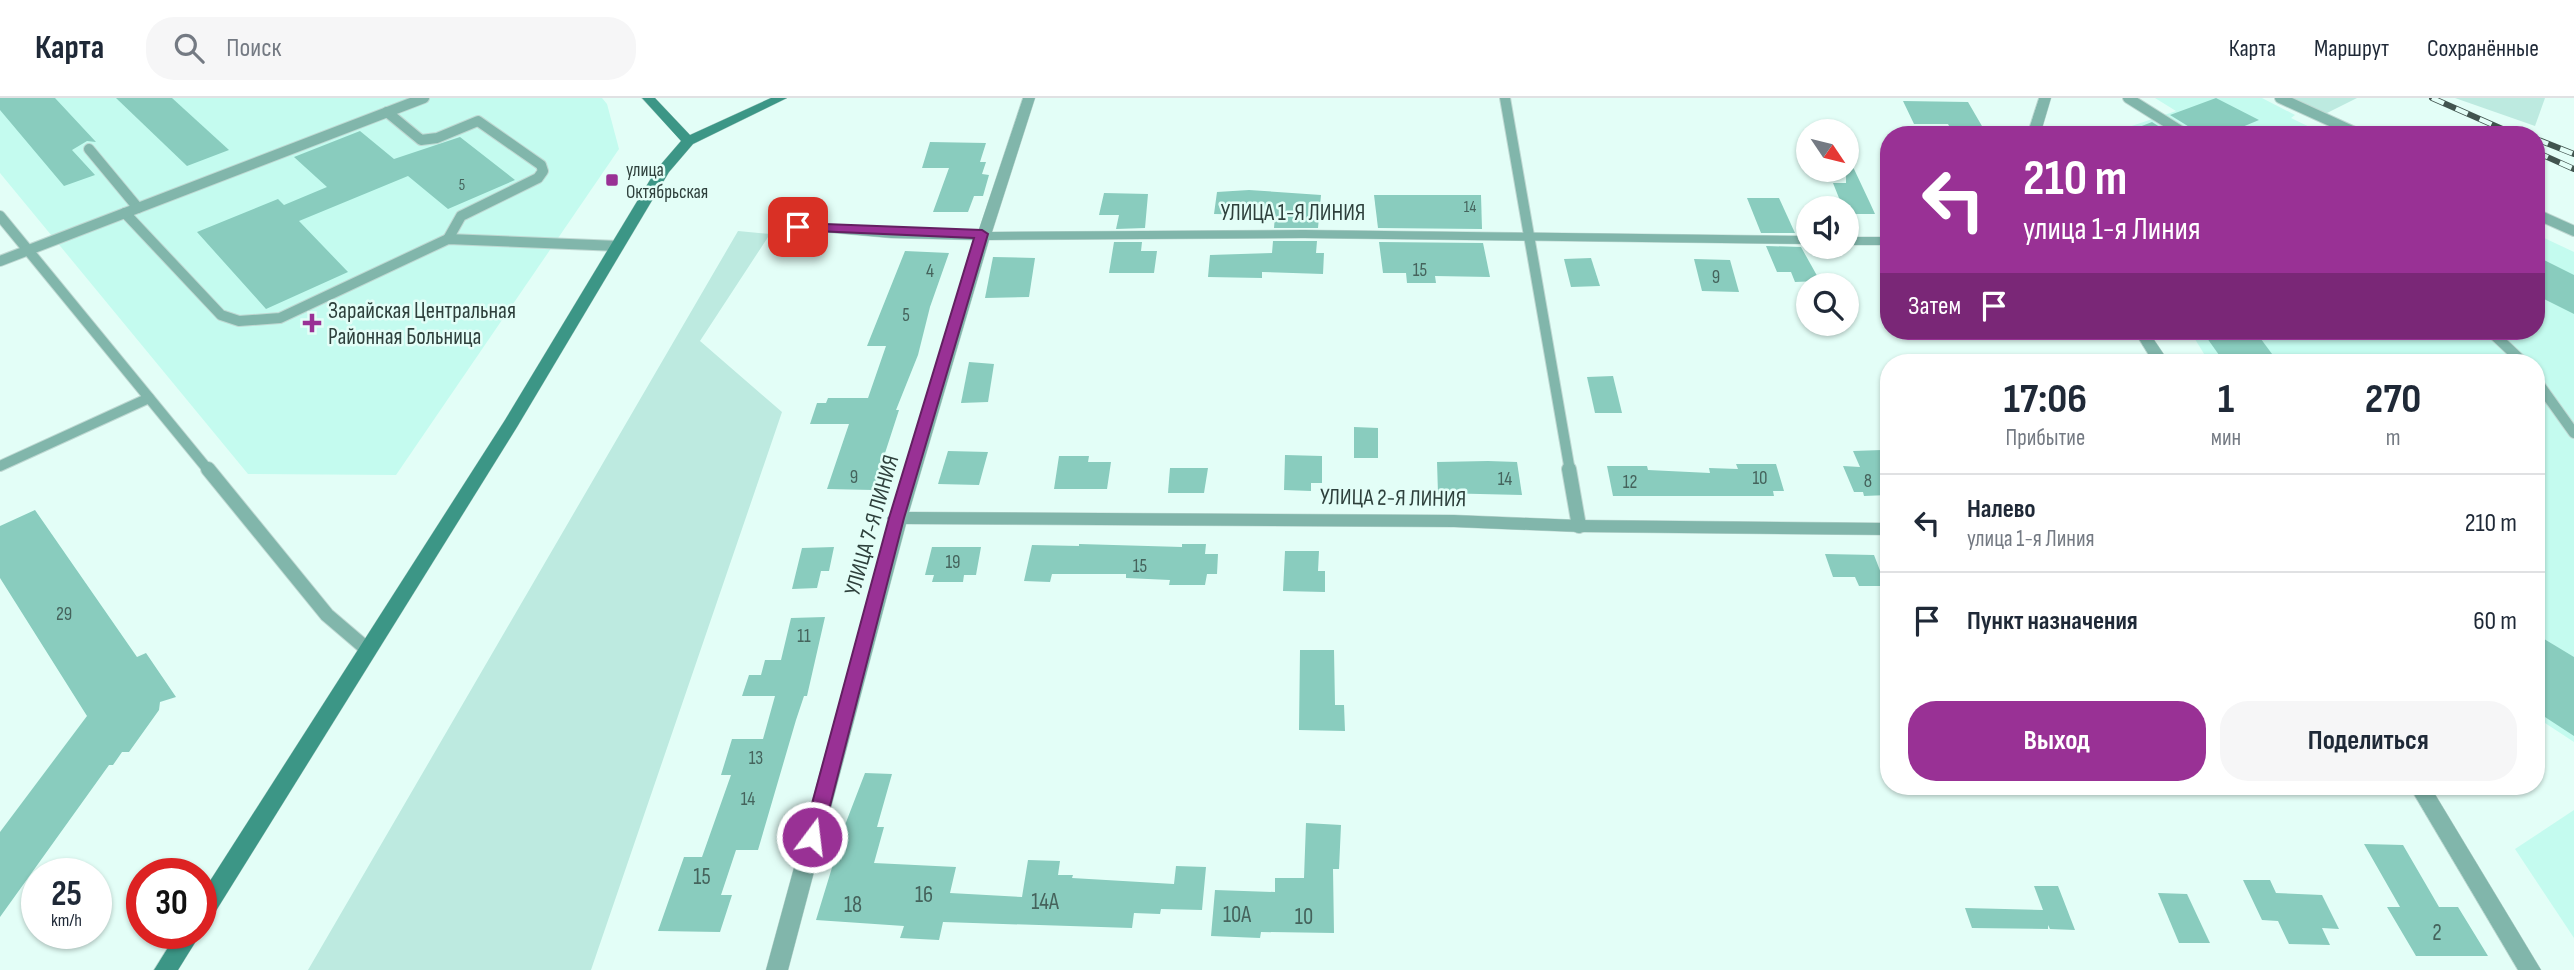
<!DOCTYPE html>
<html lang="ru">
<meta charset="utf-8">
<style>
:root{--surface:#fff;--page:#f6f6f7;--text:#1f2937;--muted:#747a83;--line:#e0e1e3;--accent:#993195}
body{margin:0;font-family:"Sofia Sans Condensed",sans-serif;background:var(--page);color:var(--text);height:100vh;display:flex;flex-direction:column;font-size:26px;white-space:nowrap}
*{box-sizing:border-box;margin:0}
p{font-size:23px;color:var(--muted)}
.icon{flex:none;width:38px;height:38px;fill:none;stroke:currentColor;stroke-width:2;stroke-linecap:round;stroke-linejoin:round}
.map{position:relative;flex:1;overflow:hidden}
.panel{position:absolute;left:1880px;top:256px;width:665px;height:441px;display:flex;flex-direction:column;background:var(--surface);border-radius:28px;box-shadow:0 2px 5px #0004}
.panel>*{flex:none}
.top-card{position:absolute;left:1880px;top:28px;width:665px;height:214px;border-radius:28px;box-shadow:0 2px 5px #0004;background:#993195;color:#fff;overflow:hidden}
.needle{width:46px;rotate:125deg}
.buttons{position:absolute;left:1796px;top:21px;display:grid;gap:14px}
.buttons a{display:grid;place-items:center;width:63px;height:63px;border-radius:50%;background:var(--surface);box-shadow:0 2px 5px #0004;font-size:35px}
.speed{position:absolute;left:21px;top:760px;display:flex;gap:14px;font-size:35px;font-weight:700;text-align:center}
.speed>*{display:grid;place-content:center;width:91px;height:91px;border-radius:50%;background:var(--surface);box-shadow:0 2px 5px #0004;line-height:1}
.speed small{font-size:18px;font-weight:400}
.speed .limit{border:10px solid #d22;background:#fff;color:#111}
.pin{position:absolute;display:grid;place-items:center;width:60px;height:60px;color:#fff;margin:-30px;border-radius:14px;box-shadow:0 4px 10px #0006}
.me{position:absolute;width:77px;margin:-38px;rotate:15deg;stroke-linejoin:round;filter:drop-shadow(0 0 5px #0008)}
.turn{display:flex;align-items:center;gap:24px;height:147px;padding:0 28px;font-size:32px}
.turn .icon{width:91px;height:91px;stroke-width:2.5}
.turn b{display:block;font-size:49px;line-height:60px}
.then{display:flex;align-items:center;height:66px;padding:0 28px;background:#0003;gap:14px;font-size:26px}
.eta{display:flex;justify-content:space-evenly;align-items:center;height:119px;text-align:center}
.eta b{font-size:42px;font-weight:700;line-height:49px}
.cta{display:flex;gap:14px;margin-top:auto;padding:14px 28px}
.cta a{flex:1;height:80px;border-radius:28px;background:var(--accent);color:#fff;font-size:28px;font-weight:700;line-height:80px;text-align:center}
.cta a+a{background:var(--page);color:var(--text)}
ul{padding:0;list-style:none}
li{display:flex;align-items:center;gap:21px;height:98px;padding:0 28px;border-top:2px solid var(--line)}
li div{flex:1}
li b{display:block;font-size:26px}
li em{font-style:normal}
header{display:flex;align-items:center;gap:42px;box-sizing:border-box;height:98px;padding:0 35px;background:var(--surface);border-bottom:2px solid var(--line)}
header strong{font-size:33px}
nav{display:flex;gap:38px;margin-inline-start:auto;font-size:24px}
.search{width:490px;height:63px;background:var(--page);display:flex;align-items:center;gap:18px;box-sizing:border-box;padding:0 24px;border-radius:28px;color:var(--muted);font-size:26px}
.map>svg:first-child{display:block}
.built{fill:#c4fbef}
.green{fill:#bdeae0}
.building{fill:#89ccbe}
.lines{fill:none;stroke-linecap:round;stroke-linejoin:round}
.lane-far1-casing{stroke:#bfd8d2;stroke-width:12}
.lane-casing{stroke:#bfd8d2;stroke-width:16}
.street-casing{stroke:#bfd8d2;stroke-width:1}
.secondary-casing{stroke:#bfd8d2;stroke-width:1}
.lane-far1{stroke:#81b6ab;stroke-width:10}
.lane{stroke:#81b6ab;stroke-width:14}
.street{fill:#81b6ab;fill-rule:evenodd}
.secondary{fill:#3c9686;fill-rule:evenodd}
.rail-casing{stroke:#41544f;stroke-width:6}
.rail{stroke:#e3fef7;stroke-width:4.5;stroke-dasharray:13;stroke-linecap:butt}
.route{fill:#993195;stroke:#632061;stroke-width:2}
.poi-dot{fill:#993195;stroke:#e3fef7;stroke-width:2.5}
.labels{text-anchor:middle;stroke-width:5;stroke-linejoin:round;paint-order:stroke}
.far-number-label{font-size:16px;fill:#45635c}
.far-poi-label{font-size:19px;fill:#2e403c;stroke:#e3fef7;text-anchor:start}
.number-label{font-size:19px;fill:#45635c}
.street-label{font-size:23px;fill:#2e403c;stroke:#e3fef7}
.poi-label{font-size:23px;fill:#2e403c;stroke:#e3fef7;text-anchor:start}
.near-number-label{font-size:23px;fill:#45635c}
</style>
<header>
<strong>Карта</strong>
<div class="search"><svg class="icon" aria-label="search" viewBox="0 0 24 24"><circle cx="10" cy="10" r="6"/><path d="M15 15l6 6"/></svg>Поиск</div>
<nav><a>Карта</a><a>Маршрут</a><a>Сохранённые</a></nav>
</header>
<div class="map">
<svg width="2574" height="872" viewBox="0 0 2574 872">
<rect width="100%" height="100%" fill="#e3fef7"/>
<g class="built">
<polygon points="0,0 602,0 607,6 619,51 396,377 248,376 0,75"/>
<polygon points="2155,0 2262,0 2295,17 2291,20 2326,37 2105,37 2176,13"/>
<polygon points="2536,136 2574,154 2574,644 2536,619 2536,264 2209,264 2190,233 2536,233"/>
<polygon points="2574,712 2574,840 2515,751"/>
</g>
<g class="green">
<polygon points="2291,0 2357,0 2325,16"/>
<polygon points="2455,0 2545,0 2535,28"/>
<polygon points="738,133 770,136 700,243 782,314 591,872 308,872"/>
</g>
<g class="building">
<polygon points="0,0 55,0 96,44 87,43 72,52 95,77 64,88 0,12"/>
<polygon points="116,0 172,0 229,52 187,68"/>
<polygon points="2216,0 2259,22 2223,37 2195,37 2191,30 2170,17"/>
<polygon points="1903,3 1968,4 1986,35 1953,35 1948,26 1914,26"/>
<polygon points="2152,24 2172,37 2125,37 2124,35"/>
<polygon points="360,33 394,61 460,39 515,82 448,111 408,78 299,123 348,174 266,211 197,134 278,101 284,107 327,89 294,59"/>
<polygon points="930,44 986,45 980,64 986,64 982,76 989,77 983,98 974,98 968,114 933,114 949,70 922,70"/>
<polygon points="1846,54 1870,105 1875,116 1846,116 1846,105 1841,105 1833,85 1846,85"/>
<polygon points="1249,92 1321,97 1318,130 1274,130 1275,117 1214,116 1217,94"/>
<polygon points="1104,95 1148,96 1145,130 1116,131 1119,117 1099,117"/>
<polygon points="1374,97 1481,97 1482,131 1378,130"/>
<polygon points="1747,100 1779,100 1795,135 1761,135"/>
<polygon points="1273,143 1317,143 1316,155 1324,155 1323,176 1262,174 1262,180 1208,179 1210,157 1272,155"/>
<polygon points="1114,144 1142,144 1141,153 1157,153 1154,175 1109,175"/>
<polygon points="1379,144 1483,145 1490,179 1435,178 1436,185 1407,185 1406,175 1383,175"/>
<polygon points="1766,148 1801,149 1820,183 1795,184 1791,174 1777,174"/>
<polygon points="905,153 949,155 930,209 918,257 896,312 899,312 873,392 827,391 849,326 810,326 817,305 826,305 828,300 868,300 886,248 867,248"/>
<polygon points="2536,158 2574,177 2574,216 2536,197"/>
<polygon points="993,159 1035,160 1029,199 985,200"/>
<polygon points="1591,160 1600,188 1571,189 1564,161"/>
<polygon points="1694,161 1730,162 1739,194 1702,193"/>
<polygon points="2202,233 2255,233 2278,264 2224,264"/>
<polygon points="969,264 994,266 988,304 961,305"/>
<polygon points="1613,278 1622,315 1595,315 1587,279"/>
<polygon points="1354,329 1378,330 1378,360 1354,360"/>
<polygon points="1882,352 1888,367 1888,397 1864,398 1863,394 1854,394 1843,368 1860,369 1853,353"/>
<polygon points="948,353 988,354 979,387 938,386"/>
<polygon points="1285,357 1322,358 1322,385 1311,385 1311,393 1284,392"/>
<polygon points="1059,358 1089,358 1088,364 1111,364 1107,391 1054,391"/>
<polygon points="1488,363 1517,364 1522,397 1438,395 1437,364"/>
<polygon points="1736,366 1776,366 1784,393 1773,393 1774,398 1613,398 1607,368 1647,368 1648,372 1710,375 1709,370 1738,371"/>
<polygon points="1170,370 1208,370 1204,395 1168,395"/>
<polygon points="35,412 137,559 146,555 176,599 160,604 159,612 129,654 122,654 113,667 109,667 0,819 0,734 87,618 0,480 0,428"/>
<polygon points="1079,446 1182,449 1182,446 1206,446 1205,456 1218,456 1217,476 1207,476 1205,487 1169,487 1170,482 1126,480 1126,476 1052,476 1050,484 1024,483 1032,447 1079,448"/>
<polygon points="834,449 829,473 821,473 817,490 792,491 802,450"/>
<polygon points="932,449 981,449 976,477 964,477 963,484 932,484 934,477 925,477"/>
<polygon points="1285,453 1319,453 1318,473 1325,473 1325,494 1283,493"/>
<polygon points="1825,456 1874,457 1886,488 1859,488 1855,479 1833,479"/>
<polygon points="825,519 807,598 804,598 796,622 758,752 736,752 721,797 732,797 720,834 658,833 684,759 702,759 731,677 721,677 732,641 763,641 775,598 742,598 749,577 761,577 765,562 781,562 791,520"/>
<polygon points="2536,536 2574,559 2574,638 2536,613"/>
<polygon points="1300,552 1334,552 1335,607 1344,607 1345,633 1299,632"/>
<polygon points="865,675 892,676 877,729 884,729 874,765 956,769 950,795 1022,799 1028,762 1060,763 1058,777 1073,777 1072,780 1174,786 1176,768 1206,769 1202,812 1161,811 1160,816 1134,815 1132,830 943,824 939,842 900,840 904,828 816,822 845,727"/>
<polygon points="1306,725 1341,727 1339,771 1333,771 1334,835 1261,834 1260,840 1211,838 1215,792 1275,794 1275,780 1304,780"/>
<polygon points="2364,746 2403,747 2439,809 2458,809 2488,858 2416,858 2387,809 2400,809"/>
<polygon points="2243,782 2270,782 2276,795 2322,797 2339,831 2322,830 2330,847 2289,846 2278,823 2262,822"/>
<polygon points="2034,788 2058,788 2075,832 2050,831 2048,827 2048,831 1972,830 1965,810 2043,812"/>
<polygon points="2158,795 2187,796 2210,845 2179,845"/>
</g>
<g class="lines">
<g class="lane-far1-casing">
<g id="lane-far1">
<polyline points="1505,0 1570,373"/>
<polyline points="2128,0 2187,37"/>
<polyline points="2280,0 2361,37"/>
<polyline points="387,14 421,42 437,40 478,23 541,67 543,73 538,80 461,118 448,141"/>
<polyline points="89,51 138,110"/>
<polyline points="125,115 221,217 239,223 280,220 448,141 618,148"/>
<polyline points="2536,116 2574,133"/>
<polyline points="0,118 209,373"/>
<polyline points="0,163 424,0"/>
<polyline points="2490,233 2523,264"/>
<polyline points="2536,282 2574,335"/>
<polyline points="0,368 149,300"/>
</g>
</g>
<g class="lane-casing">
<g id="lane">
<polyline points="208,371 327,517 368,552"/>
<polyline points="1569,371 1579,428"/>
</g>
</g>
<g class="street-casing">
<g id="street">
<polygon points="1023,0 1035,0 992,134 1304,132 1808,138 1808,146 1304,140 989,142 909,414 1454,417 1579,422 1888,425 1888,437 1579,434 1454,429 906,426 788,872 766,872 889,423 887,420 892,415 975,142 891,140 778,130 771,126 778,122 891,131 978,134"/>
<polygon points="2039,0 2051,0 2040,37 2027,37"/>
<rect x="1846" y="139" width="42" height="8"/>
<polygon points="2134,233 2148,233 2169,264 2153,264"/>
<polygon points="2409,688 2430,688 2541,872 2518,872"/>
</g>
</g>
<g class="secondary-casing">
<g id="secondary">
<polygon points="642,0 655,0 690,37 771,0 787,0 693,46 669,74 517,329 209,824 201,827 201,797 505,322 656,72 681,43"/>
<polygon points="177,835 201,835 178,872 154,872"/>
</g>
</g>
<use href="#lane-far1" class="lane-far1"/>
<use href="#lane" class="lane"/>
<use href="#street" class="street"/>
<use href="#secondary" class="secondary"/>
<g class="rail-casing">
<g id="rail">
<polyline points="2432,0 2516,37"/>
<polyline points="2536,41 2574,56"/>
<polyline points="2536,54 2574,71"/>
</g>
</g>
<use href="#rail" class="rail"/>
</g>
<polygon class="route" points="798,125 982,132 988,136 904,420 822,739 819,745 812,748 806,745 803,739 889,420 974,140 793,132 793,126"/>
<g class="poi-dot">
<rect x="605" y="75" width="14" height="14" rx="3.5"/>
<path d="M308.5 214.5h7v7h7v7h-7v7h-7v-7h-7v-7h7z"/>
</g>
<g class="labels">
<g class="far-number-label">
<text x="462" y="92">5</text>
<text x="1470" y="114">14</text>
</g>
<g class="far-poi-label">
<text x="626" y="78">улица<tspan x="626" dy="22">Октябрьская</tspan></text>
</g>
<g class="number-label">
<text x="1420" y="178">15</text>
<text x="930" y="179">4</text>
<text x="1716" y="185">9</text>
<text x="906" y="223">5</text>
<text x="854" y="385">9</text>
<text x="1760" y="386">10</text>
<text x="1505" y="387">14</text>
<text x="1868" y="389">8</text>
<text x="1630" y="390">12</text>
<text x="953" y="470">19</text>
<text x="1140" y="474">15</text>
<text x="64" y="522">29</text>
<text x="804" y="544">11</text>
<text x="756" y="666">13</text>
<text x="748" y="707">14</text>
</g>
<g class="street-label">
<text x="1293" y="122">УЛИЦА 1-Я ЛИНИЯ</text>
<text transform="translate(1393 399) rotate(1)" y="8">УЛИЦА 2-Я ЛИНИЯ</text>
<text transform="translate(871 427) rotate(-74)" y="8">УЛИЦА 7-Я ЛИНИЯ</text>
</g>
<g class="poi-label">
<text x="328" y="220">Зарайская Центральная<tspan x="328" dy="26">Районная Больница</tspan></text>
</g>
<g class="near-number-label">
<text x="702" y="786">15</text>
<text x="924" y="804">16</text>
<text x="1045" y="811">14А</text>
<text x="853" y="814">18</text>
<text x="1237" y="824">10А</text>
<text x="1304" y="826">10</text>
<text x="2437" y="842">2</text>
</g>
</g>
</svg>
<div class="buttons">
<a><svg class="needle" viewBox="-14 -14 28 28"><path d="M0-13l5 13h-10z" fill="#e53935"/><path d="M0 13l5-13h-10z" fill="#747a83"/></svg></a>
<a><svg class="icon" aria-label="sound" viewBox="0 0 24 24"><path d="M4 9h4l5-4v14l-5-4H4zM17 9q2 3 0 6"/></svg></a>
<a><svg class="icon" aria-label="search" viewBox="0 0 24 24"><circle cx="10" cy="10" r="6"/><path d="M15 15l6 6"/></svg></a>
</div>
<div class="speed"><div>25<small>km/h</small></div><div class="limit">30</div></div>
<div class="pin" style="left:798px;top:129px;background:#d93025"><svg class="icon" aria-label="arrive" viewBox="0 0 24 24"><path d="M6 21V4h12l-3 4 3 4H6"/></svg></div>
<svg class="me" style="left:812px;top:739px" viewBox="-20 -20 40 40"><circle r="17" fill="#993195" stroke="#fff" stroke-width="3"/><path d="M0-11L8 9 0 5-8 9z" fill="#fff"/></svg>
<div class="top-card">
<div class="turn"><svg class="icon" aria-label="left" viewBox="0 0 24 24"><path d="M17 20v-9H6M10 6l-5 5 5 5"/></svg><div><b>210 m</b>улица 1-я Линия</div></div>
<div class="then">Затем<svg class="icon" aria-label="arrive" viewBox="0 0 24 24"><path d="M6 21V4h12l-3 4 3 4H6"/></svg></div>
</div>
<section class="panel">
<div class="eta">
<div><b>17:06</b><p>Прибытие</p></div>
<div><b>1</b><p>мин</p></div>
<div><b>270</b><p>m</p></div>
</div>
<ul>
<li><svg class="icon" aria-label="left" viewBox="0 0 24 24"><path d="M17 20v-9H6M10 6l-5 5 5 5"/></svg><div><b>Налево</b><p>улица 1-я Линия</p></div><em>210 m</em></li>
<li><svg class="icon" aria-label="arrive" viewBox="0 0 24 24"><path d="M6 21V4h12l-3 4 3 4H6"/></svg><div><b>Пункт назначения</b></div><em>60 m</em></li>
</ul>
<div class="cta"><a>Выход</a><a>Поделиться</a></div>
</section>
</div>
